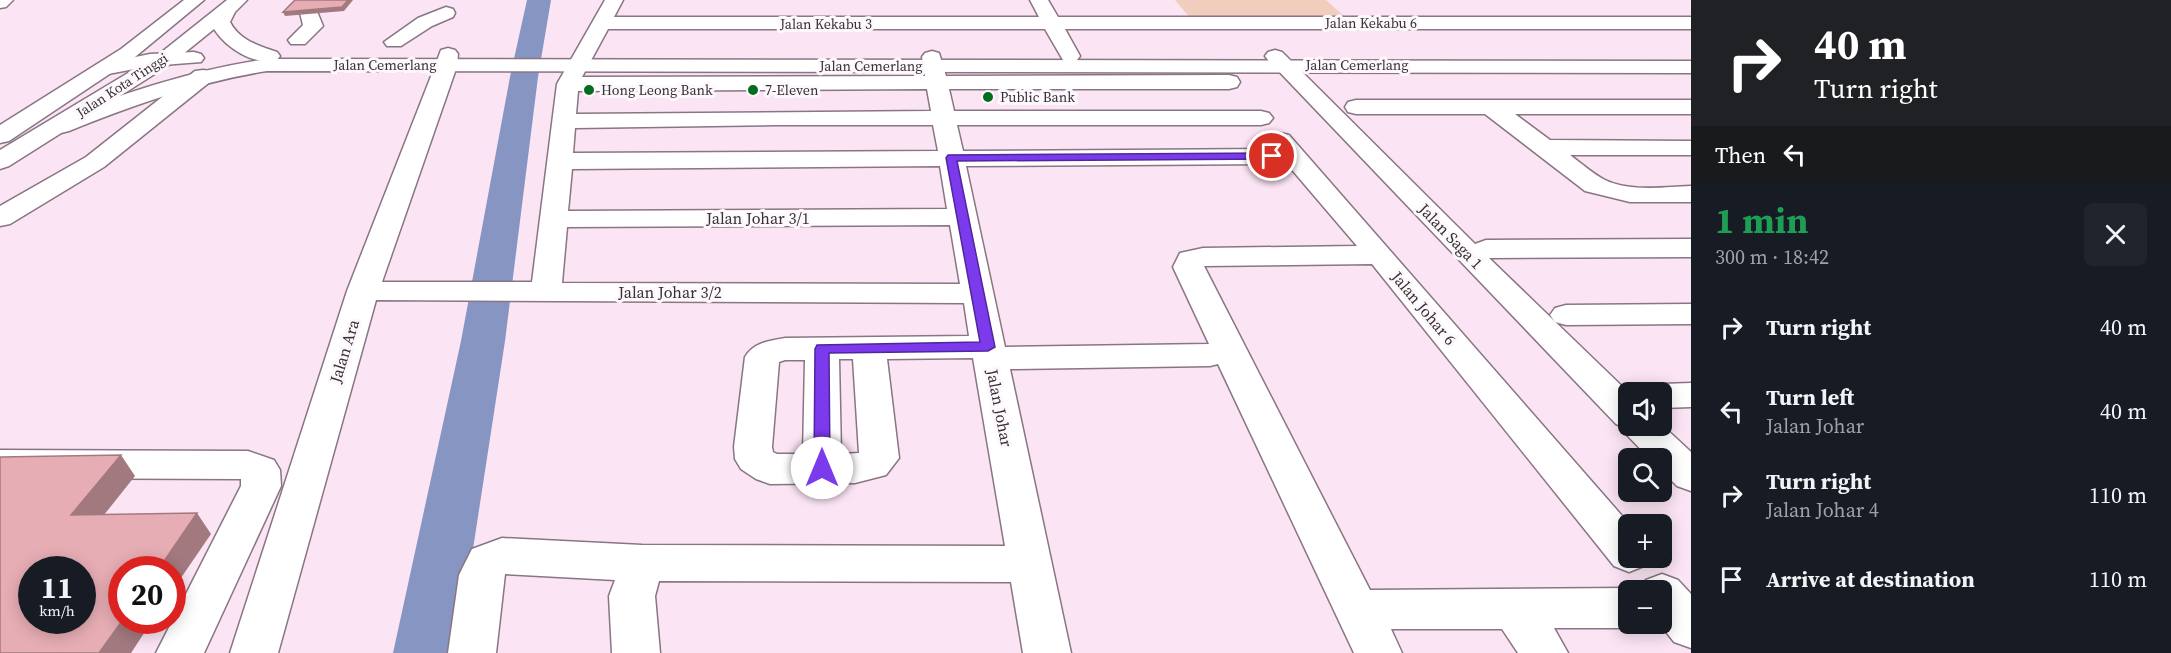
<!DOCTYPE html>
<meta charset="utf-8">
<style>
:root{--surface:#171b24;--page:#20242c;--text:#f1f3f6;--muted:#9ea1a6}
body{margin:0;font-family:"Source Serif 4",serif;background:var(--page);color:var(--text);height:100vh;display:flex;flex-direction:column;font-size:22px;white-space:nowrap}
*{box-sizing:border-box;margin:0}
p{font-size:20px;color:var(--muted)}
.icon{flex:none;width:33px;height:33px;fill:none;stroke:currentColor;stroke-width:2;stroke-linecap:round;stroke-linejoin:round}
.map{position:relative;flex:1;overflow:hidden}
.details{display:flex;flex-direction:column;background:var(--surface);width:480px}
.details>*{flex:none}
.top-card{background:#202124;color:#fff;overflow:hidden}
.tools{position:absolute;left:1618px;top:382px;display:grid;gap:12px}
.tools a{display:grid;place-items:center;width:54px;height:54px;border-radius:9px;background:var(--surface);box-shadow:0 3px 15px #0003;font-size:30px}
.speed{position:absolute;left:18px;top:556px;display:flex;gap:12px;font-size:30px;font-weight:700;text-align:center}
.speed>*{display:grid;place-content:center;width:78px;height:78px;border-radius:50%;background:var(--surface);box-shadow:0 3px 15px #0003;line-height:1}
.speed small{font-size:15px;font-weight:400}
.speed .limit{border:9px solid #d22;background:#fff;color:#111}
.pin{position:absolute;display:grid;place-items:center;width:51px;height:51px;color:#fff;margin:-26px;border:3px solid #fff;border-radius:50%;box-shadow:0 2px 6px #0007}
.me{position:absolute;width:66px;margin:-33px;rotate:0deg;stroke-linejoin:round;filter:drop-shadow(0 0 4px #0008)}
.turn{display:flex;align-items:center;gap:21px;height:126px;padding:0 24px;font-size:27px}
.turn .icon{width:78px;height:78px;stroke-width:2.5}
.turn b{display:block;font-size:42px;line-height:51px}
.then{display:flex;align-items:center;height:57px;padding:0 24px;background:#0003;gap:12px;font-size:22px}
.round{display:grid;place-items:center;flex:none;width:63px;height:63px;border-radius:9px;background:var(--page)}
.headline{display:flex;align-items:center;justify-content:space-between;height:102px;padding:0 24px}
h1{font-size:36px;font-weight:700;line-height:45px;color:#1e9e55}
ul{padding:0;list-style:none}
li{display:flex;align-items:center;gap:18px;height:84px;padding:0 24px}
li div{flex:1}
li b{display:block;font-size:22px}
li em{font-style:normal}
main{display:flex;flex:1;min-height:0}
.map>svg:first-child{display:block}
.green{fill:#f1cdbd}
.lines{fill:none;stroke-linecap:round;stroke-linejoin:round}
.river{fill:#8795c2;fill-rule:evenodd}
.minor-casing{stroke:#897583;stroke-width:3}
.major-casing{stroke:#897583;stroke-width:3}
.highway-casing{stroke:#897583;stroke-width:3}
.minor{fill:#fff;fill-rule:evenodd}
.major{fill:#fff;fill-rule:evenodd}
.highway{fill:#fff;fill-rule:evenodd}
.shaded-wall{fill:#a2797e}
.building{fill:#e7adb4;stroke:#a2797e;stroke-width:1.5;fill-rule:evenodd}
.route{fill:#7c3aed;stroke:#51269a;stroke-width:1.5}
.poi-dot{fill:#006e1e;stroke:#fcf8fb;stroke-width:2}
.labels{text-anchor:middle;stroke-width:6;stroke-linejoin:round;paint-order:stroke}
.far-street-label{font-size:14px;fill:#393037;stroke:#fcf8fb}
.far-poi-label{font-size:14px;fill:#393037;stroke:#fcf8fb;text-anchor:start}
.street-label{font-size:16px;fill:#393037;stroke:#fcf8fb}
</style>
<main>
<div class="map">
<svg width="1691" height="653" viewBox="0 0 1691 653">
<rect width="100%" height="100%" fill="#fbe4f4"/>
<polygon class="green" points="1175,0 1326,0 1345,17 1191,19"/>
<g class="lines">
<polygon class="river" points="527,0 551,0 538,77 505,341 457,653 393,653 461,341 510,77"/>
<g class="minor-casing">
<g id="minor">
<polygon points="0,0 13,0 6,7 0,8"/>
<path d="M 605,0 L 623,0 L 614,17 L 1039,17 L 1030,0 L 1048,0 L 1058,17 L 1691,17 L 1691,29 L 1065,29 L 1080,56 L 1077,60 L 1070,62 L 1063,60 L 1045,29 L 608,29 L 582,77 L 925,76 L 922,57 L 925,53 L 932,51 L 939,53 L 946,76 L 1229,75 L 1237,77 L 1240,82 L 1237,87 L 1229,89 L 949,89 L 954,111 L 1261,111 L 1269,113 L 1273,118 L 1269,123 L 1261,125 L 957,125 L 963,151 L 1274,149 L 1268,140 L 1271,135 L 1280,133 L 1289,135 L 1630,525 L 1629,558 L 1649,558 L 1644,566 L 1629,572 L 1614,566 L 1372,264 L 1204,266 L 1370,590 L 1629,588 L 1636,591 L 1629,591 L 1629,624 L 1639,624 L 1629,628 L 1554,628 L 1568,653 L 1518,653 L 1502,629 L 1391,629 L 1402,653 L 1354,653 L 1218,364 L 1210,366 L 1010,369 L 1071,653 L 1023,653 L 1011,582 L 659,581 L 655,596 L 660,653 L 612,653 L 609,596 L 615,580 L 505,574 L 496,653 L 448,653 L 459,575 L 472,549 L 502,538 L 642,545 L 1005,546 L 973,358 L 887,359 L 899,458 L 886,475 L 855,483 L 770,484 L 756,479 L 741,469 L 735,459 L 734,447 L 745,357 C 754,342 769,341 785,338 L 969,336 L 964,303 L 376,300 L 278,653 L 230,653 L 347,291 L 435,66 L 441,50 L 448,48 L 455,50 L 458,54 L 457,66 L 382,282 L 532,282 L 557,84 ZM 927,89 L 931,111 L 576,114 L 578,91 ZM 775,125 L 933,125 L 938,151 L 573,153 L 575,128 ZM 1287,164 L 1357,246 L 1203,248 L 1180,253 L 1173,267 L 1209,344 L 1005,347 L 966,166 ZM 940,166 L 947,209 L 568,211 L 572,169 ZM 950,225 L 960,284 L 562,283 L 567,227 ZM 839,359 L 853,359 L 859,453 L 841,454 ZM 785,360 L 805,360 L 803,454 L 777,454 L 773,452 L 772,447 L 779,362 Z"/>
<polygon points="309,7 316,9 323,26 305,44 291,44 288,40 303,25 300,13 302,9"/>
<polygon points="446,7 453,9 455,13 453,17 432,26 401,46 387,46 384,42 418,18"/>
<polygon points="1275,50 1282,52 1475,244 1486,240 1691,239 1691,257 1489,258 1629,393 1629,426 1662,425 1691,452 1691,491 1677,486 1662,471 1662,459 1650,459 1627,435 1621,426 1616,424 1268,60 1265,56 1268,52"/>
<polygon points="203,70 211,71 214,76 211,81 104,167 10,224 0,226 0,206 86,157 195,71"/>
<path d="M 1356,100 L 1691,100 L 1691,114 L 1515,114 L 1550,140 L 1691,141 L 1691,155 L 1570,155 C 1581,163 1593,174 1605,180 C 1630,192 1664,187 1691,186 L 1691,202 L 1630,202 L 1585,191 L 1485,114 L 1356,114 L 1348,112 L 1345,107 L 1348,102 Z"/>
<polygon points="1691,304 1691,324 1566,325 1555,322 1550,315 1555,308 1566,305"/>
<polygon points="1691,383 1691,407 1662,408 1662,393 1646,393 1649,387 1662,384"/>
<polygon points="0,450 248,451 274,460 280,470 281,486 204,653 156,653 241,486 241,479 0,478"/>
<polygon points="1662,574 1678,580 1691,594 1691,648 1674,642 1660,624 1662,624 1662,591 1640,591 1646,580"/>
</g>
</g>
<g class="major-casing">
<g id="major">
<polygon points="194,52 201,54 204,58 201,62 150,66 103,75 96,73 92,69 96,65 150,54"/>
<path d="M 267,59 L 1691,61 L 1691,73 L 267,71 C 198,82 134,105 69,131 L 61,133 L 53,131 L 49,126 L 53,121 C 123,93 192,70 267,59 Z"/>
</g>
</g>
<g class="highway-casing">
<g id="highway">
<polygon points="184,0 204,0 135,57 9,141 0,143 0,125 121,49"/>
<path d="M 227,0 L 247,0 L 235,12 L 230,22 C 240,41 258,45 277,52 L 280,56 L 277,60 C 254,66 226,48 214,29 L 172,63 L 9,166 L 0,169 L 0,150 L 158,55 Z"/>
</g>
</g>
<use href="#minor" class="minor"/>
<use href="#major" class="major"/>
<use href="#highway" class="highway"/>
</g>
<g class="shaded-wall">
<polygon points="348,0 353,0 344,11 285,16 283,12"/>
<polygon points="121,455 135,476 88,535 71,515"/>
<polygon points="197,513 211,534 172,591 172,570 158,570"/>
<polygon points="122,621 152,621 131,653 99,653"/>
</g>
<g class="building">
<polygon points="295,0 348,0 342,7 283,12"/>
<path d="M 121,455 L 71,515 L 197,513 L 158,570 L 122,570 L 122,621 L 99,653 L 0,653 L 0,457 ZM 32,570 L 82,570 L 82,621 L 32,621 Z"/>
</g>
<polygon class="route" points="1272,153 1277,156 1275,159 957,161 995,347 988,351 829,353 830,468 828,473 816,473 814,468 815,349 817,345 980,342 946,158 948,155"/>
<g class="poi-dot">
<circle cx="589" cy="90" r="6"/>
<circle cx="753" cy="90" r="6"/>
<circle cx="988" cy="97" r="6"/>
</g>
<g class="labels">
<g class="far-street-label">
<text x="1371" y="28">Jalan Kekabu 6</text>
<text x="826" y="29">Jalan Kekabu 3</text>
<text x="385" y="70">Jalan Cemerlang</text>
<text x="1357" y="70">Jalan Cemerlang</text>
<text x="871" y="71">Jalan Cemerlang</text>
<text transform="translate(122 85) rotate(-33)" y="5">Jalan Kota Tinggi</text>
</g>
<g class="far-poi-label">
<text x="601" y="95">Hong Leong Bank</text>
<text x="765" y="95">7-Eleven</text>
<text x="1000" y="102">Public Bank</text>
</g>
<g class="street-label">
<text x="758" y="224">Jalan Johar 3/1</text>
<text transform="translate(1451 236) rotate(46)" y="6">Jalan Saga 1</text>
<text x="670" y="298">Jalan Johar 3/2</text>
<text transform="translate(1424 308) rotate(50)" y="6">Jalan Johar 6</text>
<text transform="translate(344 351) rotate(-73)" y="6">Jalan Ara</text>
<text transform="translate(1000 408) rotate(79)" y="6">Jalan Johar</text>
</g>
</g>
</svg>
<div class="tools">
<a><svg class="icon" aria-label="sound" viewBox="0 0 24 24"><path d="M4 9h4l5-4v14l-5-4H4zM17 9q2 3 0 6"/></svg></a>
<a><svg class="icon" aria-label="search" viewBox="0 0 24 24"><circle cx="10" cy="10" r="6"/><path d="M15 15l6 6"/></svg></a>
<a>+</a>
<a>−</a>
</div>
<div class="speed"><div>11<small>km/h</small></div><div class="limit">20</div></div>
<div class="pin" style="left:1272px;top:156px;background:#d93025"><svg class="icon" aria-label="arrive" viewBox="0 0 24 24"><path d="M6 21V4h12l-3 4 3 4H6"/></svg></div>
<svg class="me" style="left:822px;top:468px" viewBox="-20 -20 40 40"><circle r="19" fill="#fff"/><path d="M0-13L10 11 0 6-10 11z" fill="#7c3aed"/></svg>
</div>
<section class="details">
<div class="top-card">
<div class="turn"><svg class="icon" aria-label="right" viewBox="0 0 24 24"><path d="M7 20v-9h11M14 6l5 5-5 5"/></svg><div><b>40 m</b>Turn right</div></div>
<div class="then">Then<svg class="icon" aria-label="left" viewBox="0 0 24 24"><path d="M17 20v-9H6M10 6l-5 5 5 5"/></svg></div>
</div>
<div class="headline"><div><h1>1 min</h1><p>300 m · 18:42</p></div><a class="round"><svg class="icon" aria-label="close" viewBox="0 0 24 24"><path d="M6 6l12 12M18 6L6 18"/></svg></a></div>
<ul>
<li><svg class="icon" aria-label="right" viewBox="0 0 24 24"><path d="M7 20v-9h11M14 6l5 5-5 5"/></svg><div><b>Turn right</b></div><em>40 m</em></li>
<li><svg class="icon" aria-label="left" viewBox="0 0 24 24"><path d="M17 20v-9H6M10 6l-5 5 5 5"/></svg><div><b>Turn left</b><p>Jalan Johar</p></div><em>40 m</em></li>
<li><svg class="icon" aria-label="right" viewBox="0 0 24 24"><path d="M7 20v-9h11M14 6l5 5-5 5"/></svg><div><b>Turn right</b><p>Jalan Johar 4</p></div><em>110 m</em></li>
<li><svg class="icon" aria-label="arrive" viewBox="0 0 24 24"><path d="M6 21V4h12l-3 4 3 4H6"/></svg><div><b>Arrive at destination</b></div><em>110 m</em></li>
</ul>
</section>
</main>
